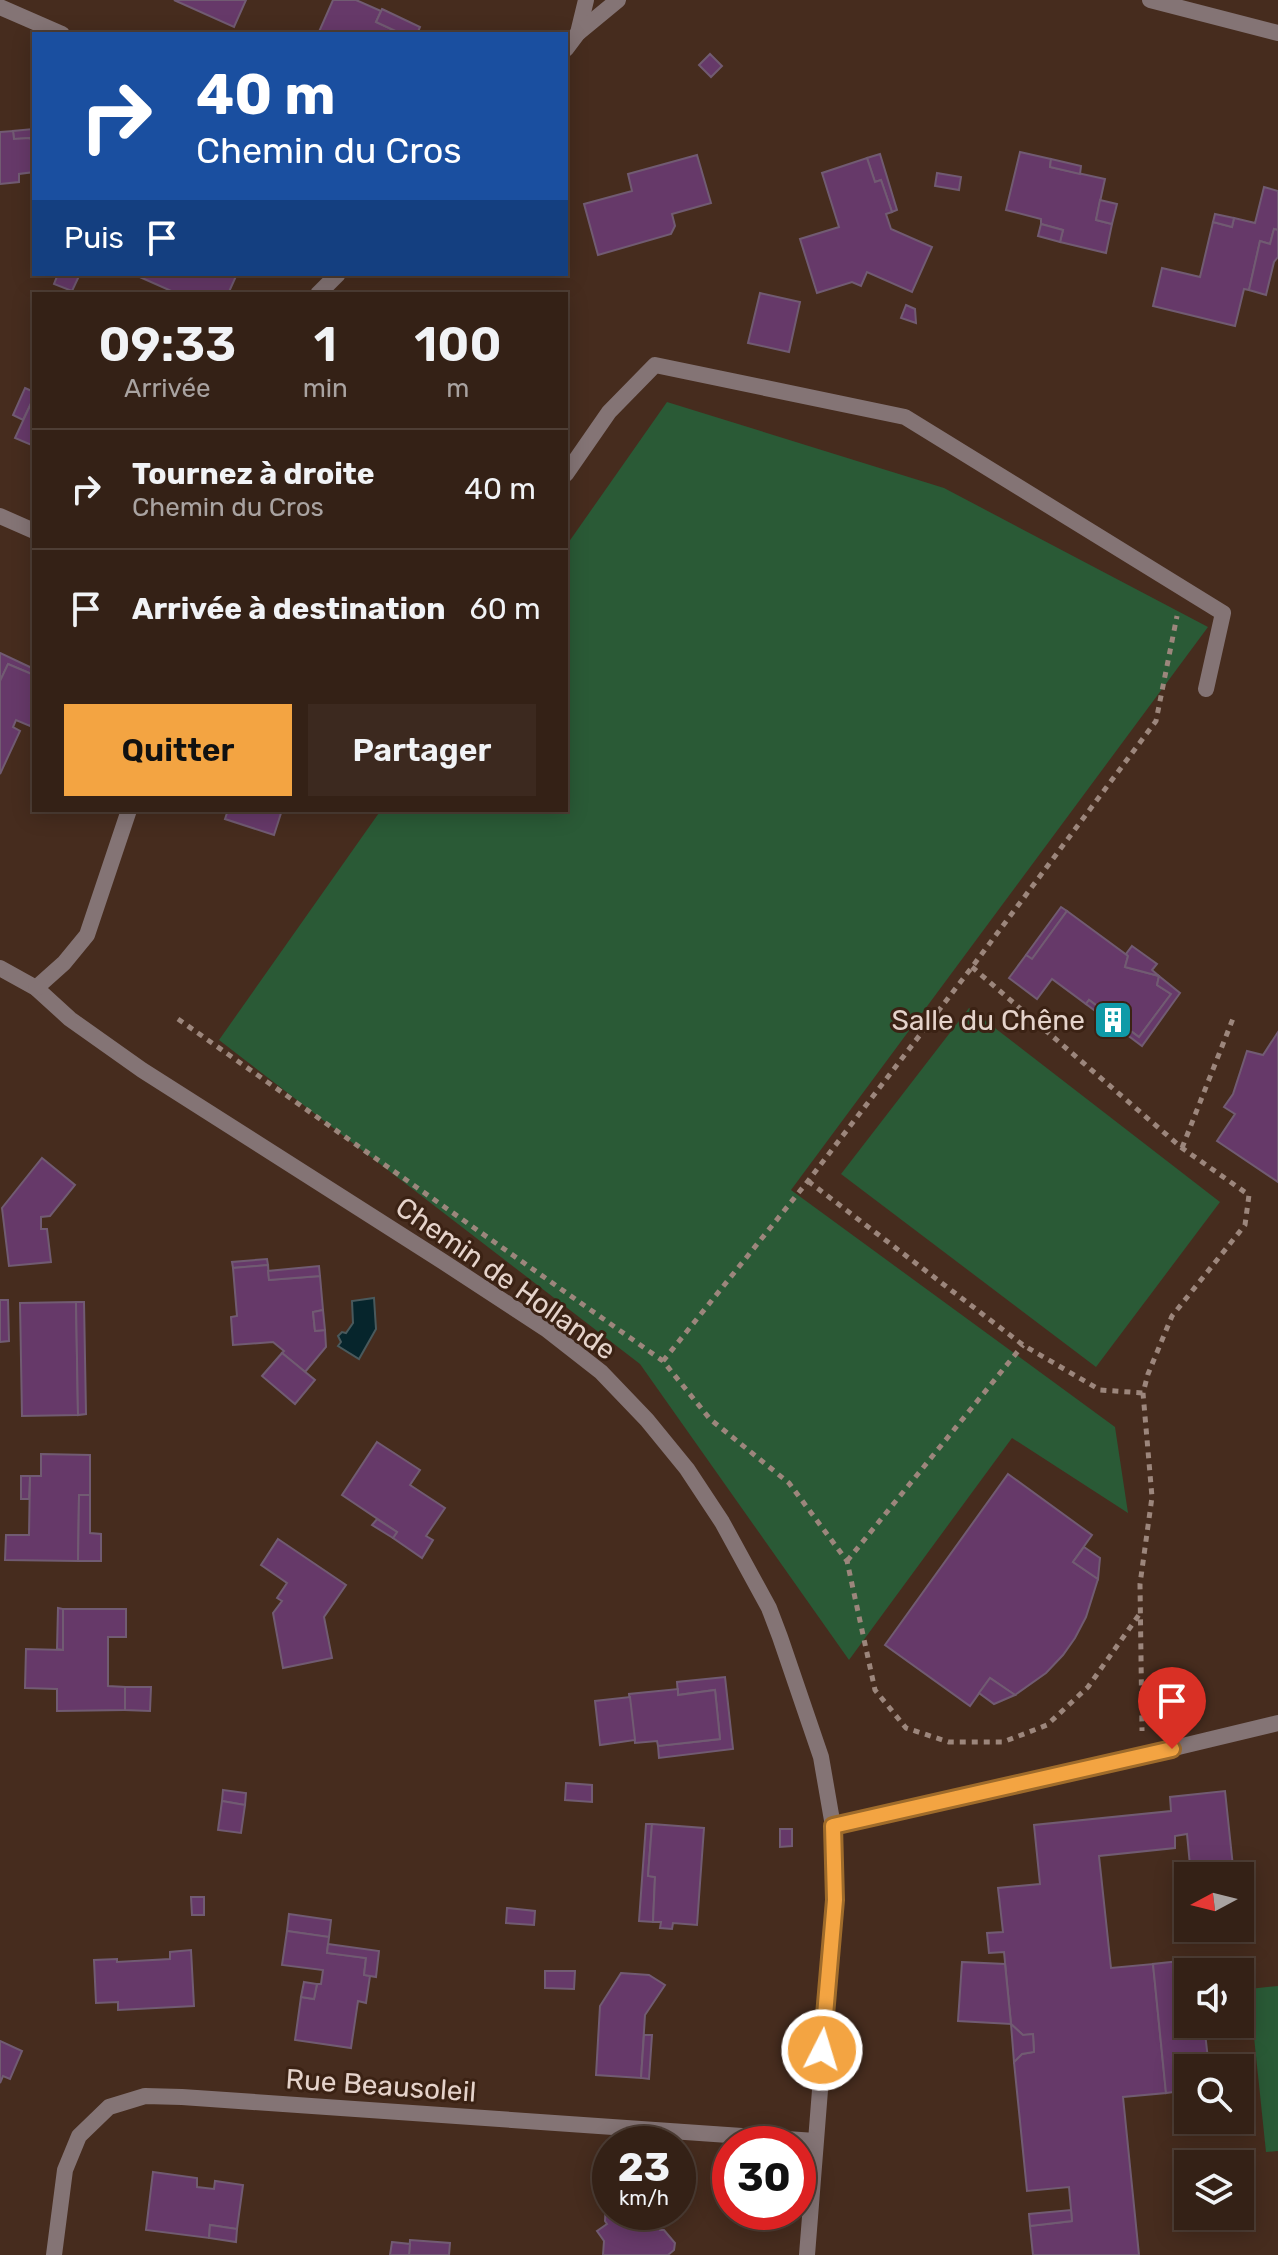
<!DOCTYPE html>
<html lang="fr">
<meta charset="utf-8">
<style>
:root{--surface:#342116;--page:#3c291f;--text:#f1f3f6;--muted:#a9a3a1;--line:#4e3e35;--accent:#f3a442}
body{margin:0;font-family:Rubik,sans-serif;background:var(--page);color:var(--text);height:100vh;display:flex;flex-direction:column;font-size:30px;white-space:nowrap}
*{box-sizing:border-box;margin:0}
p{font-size:26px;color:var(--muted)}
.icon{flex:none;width:44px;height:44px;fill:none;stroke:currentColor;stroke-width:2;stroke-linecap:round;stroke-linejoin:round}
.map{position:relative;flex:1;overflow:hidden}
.side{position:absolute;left:32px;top:292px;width:536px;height:520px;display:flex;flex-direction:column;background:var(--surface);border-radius:0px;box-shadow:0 4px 20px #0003,0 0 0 2px var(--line)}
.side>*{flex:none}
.banner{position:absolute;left:32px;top:32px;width:536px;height:244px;border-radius:0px;box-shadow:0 4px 20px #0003,0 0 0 2px var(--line);background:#1a4fa0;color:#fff;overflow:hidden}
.needle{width:52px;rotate:263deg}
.buttons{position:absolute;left:1174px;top:1862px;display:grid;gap:16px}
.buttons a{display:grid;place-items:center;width:80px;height:80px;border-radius:0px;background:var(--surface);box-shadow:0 4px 20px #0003,0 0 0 2px var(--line);font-size:40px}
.speed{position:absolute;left:592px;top:2126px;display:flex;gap:16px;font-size:40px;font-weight:700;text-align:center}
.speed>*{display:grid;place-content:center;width:104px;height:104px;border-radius:50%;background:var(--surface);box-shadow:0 4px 20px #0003,0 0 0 2px var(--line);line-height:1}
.speed small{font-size:20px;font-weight:400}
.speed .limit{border:12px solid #d22;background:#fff;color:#111}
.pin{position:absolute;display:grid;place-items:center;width:68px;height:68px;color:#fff;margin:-82px -34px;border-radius:50% 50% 50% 0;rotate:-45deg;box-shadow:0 0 8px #0007}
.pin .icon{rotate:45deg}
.me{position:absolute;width:88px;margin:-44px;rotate:5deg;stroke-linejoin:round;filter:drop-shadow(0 0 6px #0008)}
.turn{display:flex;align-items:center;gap:28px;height:168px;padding:0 32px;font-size:36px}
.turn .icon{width:104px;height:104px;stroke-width:2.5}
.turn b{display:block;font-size:56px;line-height:68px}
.then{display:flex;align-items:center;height:76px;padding:0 32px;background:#0003;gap:16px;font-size:30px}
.eta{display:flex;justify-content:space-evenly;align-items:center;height:136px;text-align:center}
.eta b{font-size:48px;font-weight:600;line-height:56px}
.cta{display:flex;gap:16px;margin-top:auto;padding:16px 32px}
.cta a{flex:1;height:92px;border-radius:0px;background:var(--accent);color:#111;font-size:32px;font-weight:600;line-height:92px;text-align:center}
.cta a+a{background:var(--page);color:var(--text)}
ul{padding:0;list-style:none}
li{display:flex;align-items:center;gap:24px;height:120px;padding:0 32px;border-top:2px solid var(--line)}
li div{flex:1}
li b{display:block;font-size:30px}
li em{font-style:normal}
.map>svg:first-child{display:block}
.green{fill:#2a5a36}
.water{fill:#06252c;stroke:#49595c;stroke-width:2}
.building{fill:#663969;stroke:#715b72;stroke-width:2}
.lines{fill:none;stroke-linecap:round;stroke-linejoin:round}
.path{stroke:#9c867c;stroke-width:5;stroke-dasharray:6 6;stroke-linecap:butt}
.lane{stroke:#847475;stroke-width:16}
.street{stroke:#847475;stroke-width:16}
.route-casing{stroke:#9e6b2b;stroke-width:20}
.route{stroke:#f3a442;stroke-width:14}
.labels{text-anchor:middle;stroke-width:6;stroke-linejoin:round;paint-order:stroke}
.poi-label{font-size:28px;fill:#e5d3cb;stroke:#3b2214;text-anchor:end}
.street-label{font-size:28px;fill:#e5d3cb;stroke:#3b2214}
</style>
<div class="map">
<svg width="1278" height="2255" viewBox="0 0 1278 2255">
<rect width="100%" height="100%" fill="#462c1e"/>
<g class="green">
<polygon points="667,402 944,488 1208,627 791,1190 1115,1427 1128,1513 1012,1438 849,1660 640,1364 219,1040 381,810 566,810 566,546"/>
<polygon points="969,1008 1220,1202 1096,1367 841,1174"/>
<polygon points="1278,1986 1278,2151 1266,2152 1249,1989"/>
</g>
<polygon class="water" points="374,1298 376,1329 359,1359 338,1346 341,1342 338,1336 342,1332 346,1333 353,1323 352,1301"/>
<g class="building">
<polygon points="174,0 246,0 234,27"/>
<polygon points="333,0 356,0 381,11 376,22 402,34 318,34"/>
<polygon points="382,9 420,27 417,34 402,34 376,22"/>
<polygon points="710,54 722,66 711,77 699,65"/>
<polygon points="33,129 34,146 30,138 14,139 13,131"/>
<polygon points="13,131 14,139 30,138 34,146 34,172 19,174 19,182 0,184 0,132"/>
<polygon points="1020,152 1051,159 1050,167 1105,179 1096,220 1112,224 1106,253 1060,242 1063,230 1041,224 1041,219 1006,210"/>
<polygon points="880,154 897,210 892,212 881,180 875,182 867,158"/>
<polygon points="697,155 711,203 672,214 675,226 671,234 598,255 584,204 632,191 628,174"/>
<polygon points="867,158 875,182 881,180 892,212 886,214 891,229 932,247 912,292 867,272 861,286 852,282 817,293 800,239 839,227 822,173"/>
<polygon points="1051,159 1081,166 1080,174 1050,167"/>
<polygon points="937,173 961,177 959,190 935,186"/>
<polygon points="1264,187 1278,191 1278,230 1274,229 1270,244 1260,241 1249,290 1244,289 1235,326 1153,306 1162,268 1200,277 1213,222 1232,227 1234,218 1255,223"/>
<polygon points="1100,200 1117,204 1112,224 1096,220"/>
<polygon points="1215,214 1234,218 1232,227 1213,222"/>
<polygon points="1041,224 1063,230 1060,242 1038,236"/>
<polygon points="1274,229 1278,230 1278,257 1274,262 1266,295 1249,290 1260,241 1270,244"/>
<polygon points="58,274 80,274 72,291 54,284"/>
<polygon points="133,274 237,274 228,294 178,294"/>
<polygon points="760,293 800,302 789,352 748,343"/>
<polygon points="906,305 915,309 916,323 901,318"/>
<polygon points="25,388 34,392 34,397 23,420 13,415"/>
<polygon points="34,397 34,446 15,438"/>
<polygon points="0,653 34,669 34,675 8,664 0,681"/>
<polygon points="8,664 34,675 34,696 31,702 34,704 34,716 30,726 16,720 13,727 20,731 0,774 0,681"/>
<polygon points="228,810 282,810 274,835 225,819"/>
<polygon points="1061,907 1067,911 1032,959 1026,955"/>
<polygon points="1067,911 1128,956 1125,967 1159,976 1157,985 1171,994 1139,1037 1089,1000 1086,1004 1052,979 1037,999 1009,978 1026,955 1032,959"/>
<polygon points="1132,946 1157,964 1152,970 1159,976 1125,967 1128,956 1126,954"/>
<polygon points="1159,976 1180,993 1142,1046 1086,1004 1089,1000 1139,1037 1171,994 1157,985"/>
<polygon points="1278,1032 1278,1182 1217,1141 1235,1114 1224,1107 1233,1094 1247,1051 1263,1055"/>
<polygon points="42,1158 75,1185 50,1216 41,1217 41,1229 47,1229 51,1262 9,1266 2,1208"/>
<polygon points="267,1259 268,1265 233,1268 232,1262"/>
<polygon points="268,1265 269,1280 320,1276 323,1310 313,1312 315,1331 325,1330 326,1347 305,1372 282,1353 284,1351 273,1342 233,1345 231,1317 237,1316 233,1268"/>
<polygon points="319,1266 320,1276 269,1280 268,1271"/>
<polygon points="0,1300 8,1300 9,1341 0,1342"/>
<polygon points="76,1302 78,1415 22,1416 20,1303"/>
<polygon points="76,1302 84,1302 86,1414 78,1415"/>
<polygon points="323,1310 325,1330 315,1331 313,1312"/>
<polygon points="282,1353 315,1380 295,1404 262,1376"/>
<polygon points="377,1442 420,1470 410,1485 445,1508 426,1536 433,1540 422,1558 393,1538 397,1532 342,1495"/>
<polygon points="41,1454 90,1455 90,1495 79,1495 78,1561 5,1560 6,1535 29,1535 30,1476 41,1476"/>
<polygon points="1008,1474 1092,1535 1073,1562 1098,1579 1086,1617 1075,1638 1063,1655 1046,1673 1015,1695 990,1678 970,1706 885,1645"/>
<polygon points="21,1476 30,1476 29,1499 21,1499"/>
<polygon points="79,1495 90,1495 90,1533 101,1534 101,1561 78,1561"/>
<polygon points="377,1519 397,1532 393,1538 372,1525"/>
<polygon points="278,1539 346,1585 324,1617 332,1658 283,1668 273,1613 282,1601 277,1598 287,1583 261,1565"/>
<polygon points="1084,1547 1100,1558 1098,1579 1073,1562"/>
<polygon points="58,1608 63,1609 63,1650 57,1649"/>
<polygon points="63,1609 126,1609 126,1637 108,1637 108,1686 125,1687 125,1710 57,1711 57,1689 25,1688 26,1649 63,1650"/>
<polygon points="725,1677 733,1749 659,1758 658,1746 720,1739 715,1690 678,1695 677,1682"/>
<polygon points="990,1678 1015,1695 994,1704 979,1693"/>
<polygon points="125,1687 151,1687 150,1711 125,1710"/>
<polygon points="678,1689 678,1695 715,1690 720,1739 658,1746 657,1741 635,1743 629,1694"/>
<polygon points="630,1697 635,1740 600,1745 595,1701"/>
<polygon points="566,1783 592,1785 592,1802 565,1800"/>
<polygon points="223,1790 246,1793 245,1805 222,1801"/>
<polygon points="1225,1791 1234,1876 1191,1876 1187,1834 1175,1836 1175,1848 1099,1856 1111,1968 1153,1964 1166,2093 1123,2097 1139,2255 1033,2255 1030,2226 1072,2221 1069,2187 1027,2191 1014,2062 1022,2054 1034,2052 1033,2034 1023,2035 1011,2024 1004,1952 989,1953 987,1933 1003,1932 998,1888 1040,1884 1034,1825 1171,1811 1170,1797"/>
<polygon points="222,1801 245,1805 241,1833 218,1830"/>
<polygon points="646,1824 652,1824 648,1876 655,1877 653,1922 639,1921"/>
<polygon points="652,1824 704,1828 697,1925 673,1923 672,1929 660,1928 661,1922 653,1922 655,1877 648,1876"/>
<polygon points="780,1829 792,1829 792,1846 780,1847"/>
<polygon points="191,1897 204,1897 204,1915 192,1915"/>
<polygon points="507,1908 535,1911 534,1925 506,1923"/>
<polygon points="289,1914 331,1920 329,1937 287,1931"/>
<polygon points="287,1931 329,1937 327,1953 366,1958 364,1975 370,1976 366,2003 358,2001 351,2048 295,2040 301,1997 314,1999 317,1984 321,1984 323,1970 282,1965"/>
<polygon points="328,1944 379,1951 376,1977 364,1975 366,1958 327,1953"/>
<polygon points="191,1950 194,2006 118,2010 118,2002 96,2003 94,1960 117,1959 117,1962 170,1959 170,1952"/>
<polygon points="1198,1959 1199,1972 1188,1972 1188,2024 1204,2024 1209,2068 1188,2068 1188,2090 1166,2093 1153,1964"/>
<polygon points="962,1962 1005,1964 1011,2024 958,2021"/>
<polygon points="545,1971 575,1971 574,1989 545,1988"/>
<polygon points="621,1973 649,1975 665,1985 645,2015 641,2078 596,2075 600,2006"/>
<polygon points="304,1982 317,1984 314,1999 301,1997"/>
<polygon points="1011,2024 1023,2035 1033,2034 1034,2052 1022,2054 1014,2062"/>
<polygon points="644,2035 652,2035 649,2079 641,2078"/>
<polygon points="0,2041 22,2051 10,2079 3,2076 0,2083"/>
<polygon points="597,2167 610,2169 610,2200 606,2203 594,2189"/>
<polygon points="153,2172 197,2178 197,2187 214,2189 215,2181 243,2185 237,2229 210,2225 209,2238 146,2230"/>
<polygon points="610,2200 610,2212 662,2212 658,2215 657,2225 660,2230 664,2230 675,2243 674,2250 668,2255 603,2255 604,2241 597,2231 607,2224 605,2221 606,2203"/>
<polygon points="1071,2210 1072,2221 1030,2226 1029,2214"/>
<polygon points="210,2225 237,2229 236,2242 209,2238"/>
<polygon points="410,2240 450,2243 449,2255 409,2255"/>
<polygon points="392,2242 410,2244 409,2255 390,2255"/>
</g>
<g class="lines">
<g class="path">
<polyline points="972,967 1182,1148 1249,1195 1245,1225 1172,1316 1148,1374 1143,1393 1152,1497 1140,1584 1142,1731"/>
<polyline points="178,1019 663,1361 710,1419 789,1483 847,1561 875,1690 906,1728 949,1742 1003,1742 1047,1725 1088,1687 1141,1612"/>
<polyline points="1182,1148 1234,1016"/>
<polyline points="808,1181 1023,1345 1100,1390 1143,1393"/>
<polyline points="663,1361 808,1181 972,967 1156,721 1177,616"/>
<polyline points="847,1561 1023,1345"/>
</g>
<polyline class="lane" points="566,474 609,412 655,365 905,417 1223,613 1206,689"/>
<g class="street">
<polyline points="1150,0 1278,33"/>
<polyline points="0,7 62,34"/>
<polyline points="578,33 586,0"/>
<polyline points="566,49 578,33 618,0"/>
<polyline points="318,294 338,274"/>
<polyline points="0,516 34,531"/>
<polyline points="0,968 36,988 70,1019 142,1070 442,1261 546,1329 601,1372 647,1420 687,1469 722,1522 769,1608 780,1637 821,1757 833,1826 835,1900 807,2255"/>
<polyline points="36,988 64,963 87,935 129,810"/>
<polyline points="833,1826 1145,1755 1278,1723"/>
<polyline points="54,2255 65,2170 79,2136 109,2107 145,2096 182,2097 815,2141"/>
</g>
</g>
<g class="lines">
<g class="route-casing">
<polyline id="route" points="822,2050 835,1900 833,1826 1172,1749"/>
</g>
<use href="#route" class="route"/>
</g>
<defs>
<g id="building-square" transform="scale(2)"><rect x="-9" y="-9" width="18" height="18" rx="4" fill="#0f9aa8" stroke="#3b2214"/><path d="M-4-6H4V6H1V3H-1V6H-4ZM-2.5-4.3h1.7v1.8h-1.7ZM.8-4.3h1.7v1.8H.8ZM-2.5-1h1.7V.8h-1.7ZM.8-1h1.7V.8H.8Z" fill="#fff"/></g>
</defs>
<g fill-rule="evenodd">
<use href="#building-square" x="1113" y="1020"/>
</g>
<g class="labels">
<g class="poi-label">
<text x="1085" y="1030">Salle du Chêne</text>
</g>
<g class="street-label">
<text transform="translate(506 1278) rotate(35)" y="10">Chemin de Hollande</text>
<text transform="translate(381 2085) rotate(4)" y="10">Rue Beausoleil</text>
</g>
</g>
</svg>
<div class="buttons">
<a><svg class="needle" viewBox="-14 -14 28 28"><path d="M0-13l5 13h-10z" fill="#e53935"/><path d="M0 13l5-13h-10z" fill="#a9a3a1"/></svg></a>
<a><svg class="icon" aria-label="sound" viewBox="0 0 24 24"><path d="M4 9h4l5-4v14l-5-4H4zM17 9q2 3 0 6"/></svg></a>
<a><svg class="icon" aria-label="search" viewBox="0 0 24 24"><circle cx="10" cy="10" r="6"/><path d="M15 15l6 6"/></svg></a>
<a><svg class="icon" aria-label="layers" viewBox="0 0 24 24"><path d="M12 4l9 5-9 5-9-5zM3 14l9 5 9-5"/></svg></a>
</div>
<div class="speed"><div>23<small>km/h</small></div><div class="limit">30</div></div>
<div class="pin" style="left:1172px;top:1749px;background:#d93025"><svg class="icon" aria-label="arrive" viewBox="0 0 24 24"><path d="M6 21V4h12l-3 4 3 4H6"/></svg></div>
<svg class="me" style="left:822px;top:2050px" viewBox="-20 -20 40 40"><circle r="17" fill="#f3a442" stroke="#fff" stroke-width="3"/><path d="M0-11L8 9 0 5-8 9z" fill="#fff"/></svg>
<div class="banner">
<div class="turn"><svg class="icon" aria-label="right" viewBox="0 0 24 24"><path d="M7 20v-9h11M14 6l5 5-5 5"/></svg><div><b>40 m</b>Chemin du Cros</div></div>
<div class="then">Puis<svg class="icon" aria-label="arrive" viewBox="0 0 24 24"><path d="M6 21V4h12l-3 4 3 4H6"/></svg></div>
</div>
<section class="side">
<div class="eta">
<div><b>09:33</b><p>Arrivée</p></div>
<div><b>1</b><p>min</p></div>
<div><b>100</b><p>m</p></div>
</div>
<ul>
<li><svg class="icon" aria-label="right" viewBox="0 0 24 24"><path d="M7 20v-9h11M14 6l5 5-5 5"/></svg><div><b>Tournez à droite</b><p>Chemin du Cros</p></div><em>40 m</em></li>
<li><svg class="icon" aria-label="arrive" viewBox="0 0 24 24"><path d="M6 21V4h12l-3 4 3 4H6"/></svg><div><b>Arrivée à destination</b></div><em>60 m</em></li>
</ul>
<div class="cta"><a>Quitter</a><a>Partager</a></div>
</section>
</div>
